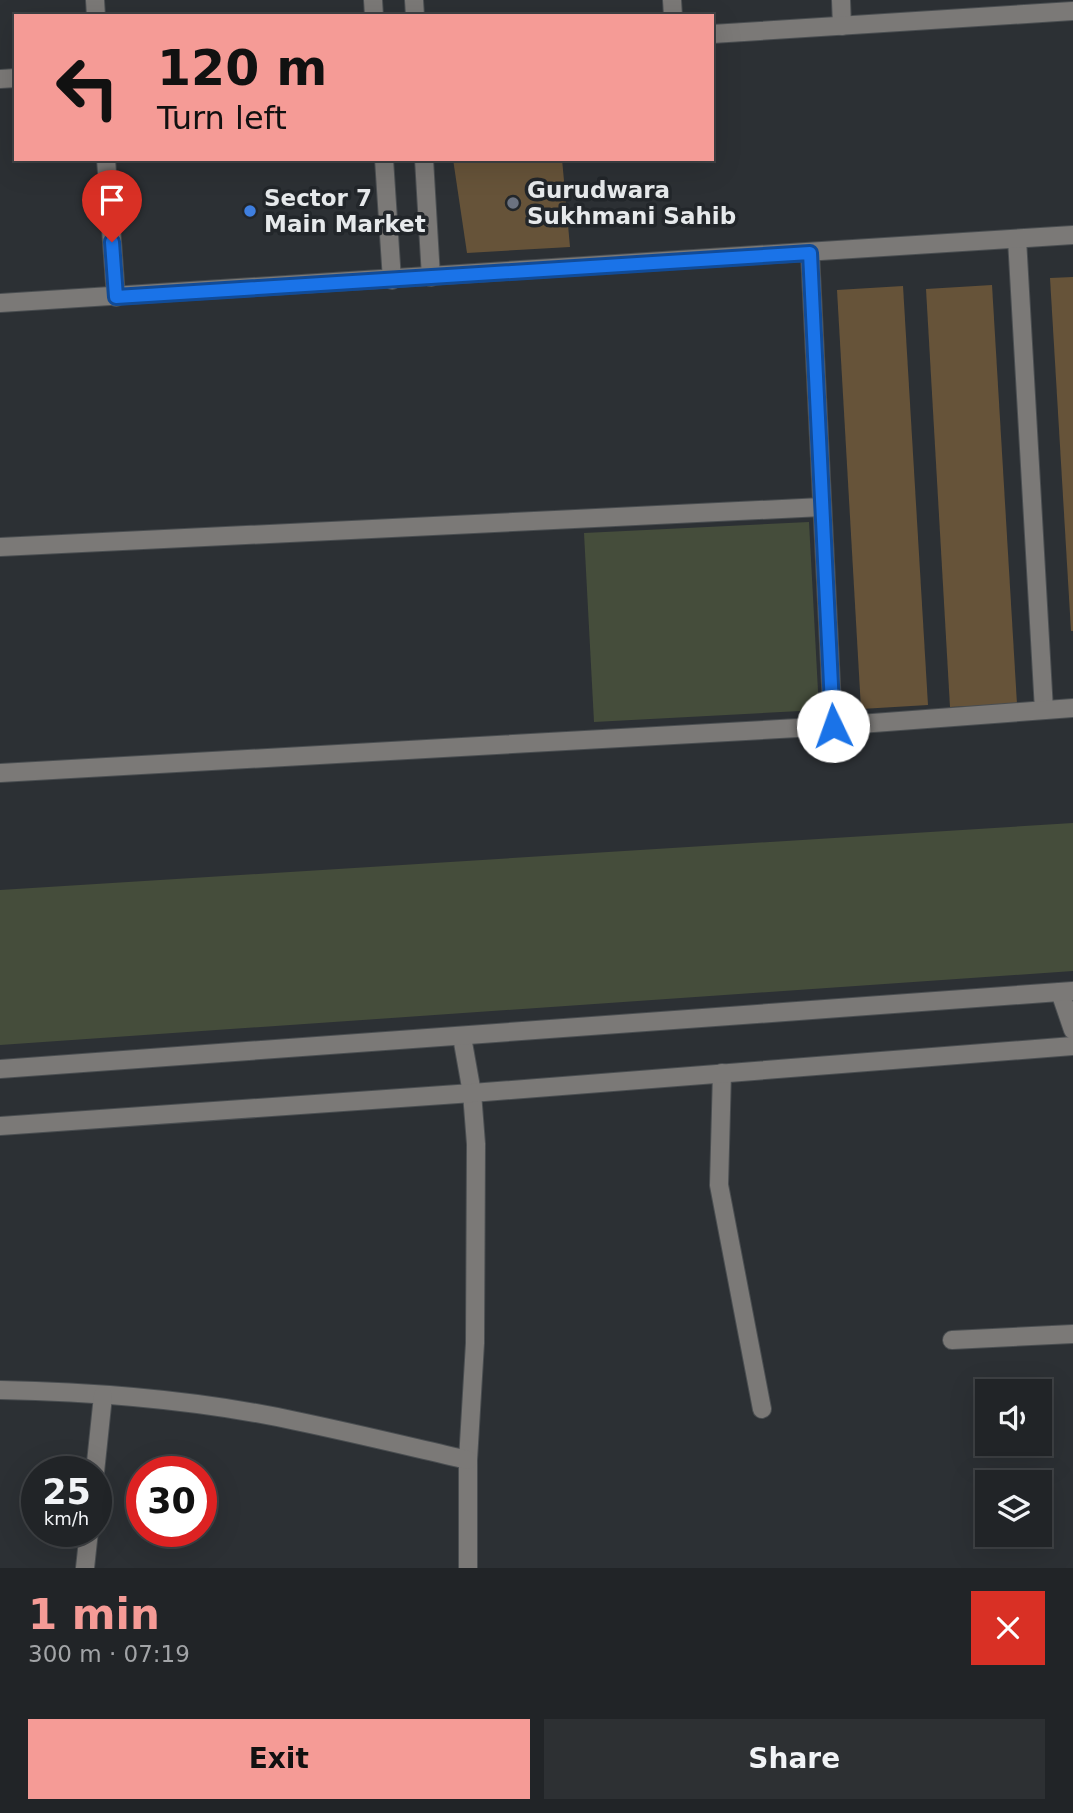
<!DOCTYPE html>
<meta charset="utf-8">
<style>
:root{--surface:#212427;--page:#2d3033;--text:#f1f3f6;--muted:#a2a4a7;--line:#3e4144;--accent:#f59b96}
body{margin:0;font-family:"DejaVu Sans",sans-serif;background:var(--page);color:var(--text);height:100vh;display:flex;flex-direction:column;font-size:26px;white-space:nowrap}
*{box-sizing:border-box;margin:0}
p{font-size:23px;color:var(--muted)}
.icon{flex:none;width:38px;height:38px;fill:none;stroke:currentColor;stroke-width:2;stroke-linecap:round;stroke-linejoin:round}
.map{position:relative;height:1568px;overflow:hidden}
.panel{display:flex;flex-direction:column;background:var(--surface);flex:1}
.panel>*{flex:none}
.top-card{position:absolute;left:14px;top:14px;width:700px;height:147px;border-radius:0px;box-shadow:0 7px 28px #0002,0 0 0 2px var(--line);background:#f59b96;color:#111;overflow:hidden}
.buttons{position:absolute;left:975px;top:1379px;display:grid;gap:14px}
.buttons a{display:grid;place-items:center;width:77px;height:77px;border-radius:0px;background:var(--surface);box-shadow:0 7px 28px #0002,0 0 0 2px var(--line);font-size:35px}
.speed{position:absolute;left:21px;top:1456px;display:flex;gap:14px;font-size:35px;font-weight:700;text-align:center}
.speed>*{display:grid;place-content:center;width:91px;height:91px;border-radius:50%;background:var(--surface);box-shadow:0 7px 28px #0002,0 0 0 2px var(--line);line-height:1}
.speed small{font-size:18px;font-weight:400}
.speed .limit{border:10px solid #d22;background:#fff;color:#111}
.pin{position:absolute;display:grid;place-items:center;width:60px;height:60px;color:#fff;margin:-72px -30px;border-radius:50% 50% 50% 0;rotate:-45deg;box-shadow:0 0 7px #0007}
.pin .icon{rotate:45deg}
.me{position:absolute;width:77px;margin:-38px;rotate:357deg;stroke-linejoin:round;filter:drop-shadow(0 0 5px #0008)}
.turn{display:flex;align-items:center;gap:24px;height:147px;padding:0 28px;font-size:32px}
.turn .icon{width:91px;height:91px;stroke-width:2.5}
.turn b{display:block;font-size:49px;line-height:60px}
.round{display:grid;place-items:center;flex:none;width:74px;height:74px;border-radius:0px;background:var(--page)}
.summary{display:flex;align-items:center;justify-content:space-between;height:119px;padding:0 28px}
h1{font-size:42px;font-weight:600;line-height:52px;color:var(--accent)}
.button{display:flex;gap:14px;margin-top:auto;padding:14px 28px}
.button a{flex:1;height:80px;border-radius:0px;background:var(--accent);color:#111;font-size:28px;font-weight:600;line-height:80px;text-align:center}
.button a+a{background:var(--page);color:var(--text)}
.map>svg:first-child{display:block}
.green{fill:#454d3b}
.building{fill:#665339}
.lines{fill:none;stroke-linecap:round;stroke-linejoin:round}
.minor-casing{stroke:#4a4e51;stroke-width:20}
.minor{stroke:#7b7977;stroke-width:18}
.route-casing{stroke:#114b97;stroke-width:18}
.route{stroke:#1a73e8;stroke-width:12}
.worship-dot{fill:#6b7280;stroke:#22262a;stroke-width:2.5}
.shop-dot{fill:#3f7fe0;stroke:#22262a;stroke-width:2.5}
.labels{text-anchor:middle;stroke-width:7;stroke-linejoin:round;paint-order:stroke}
.poi-label{font-size:23px;font-weight:bold;fill:#e6e9eb;stroke:#22262a;text-anchor:start}
</style>
<div class="map">
<svg width="1073" height="1568" viewBox="0 0 1073 1568">
<rect width="100%" height="100%" fill="#2c3034"/>
<g class="green">
<polygon points="809,522 819,710 594,722 584,533"/>
<polygon points="1073,823 1073,971 0,1045 0,890"/>
</g>
<g class="building">
<polygon points="453,159 562,159 570,247 467,253"/>
<polygon points="1073,277 1073,631 1071,631 1050,278"/>
<polygon points="992,285 1017,704 950,707 926,289"/>
<polygon points="903,286 928,705 861,709 837,290"/>
</g>
<g class="lines">
<g class="minor-casing">
<g id="minor">
<polyline points="95,0 96,16"/>
<polyline points="373,0 374,16"/>
<polyline points="414,0 415,16"/>
<polyline points="672,0 673,16"/>
<polyline points="841,0 842,26"/>
<polyline points="712,34 1073,11"/>
<polyline points="0,79 16,78"/>
<polyline points="106,159 116,297"/>
<polyline points="384,159 392,280"/>
<polyline points="424,159 431,277"/>
<polyline points="1017,239 1044,710"/>
<polyline points="810,253 833,726"/>
<polyline points="0,303 1073,235"/>
<polyline points="0,547 822,507"/>
<polyline points="0,773 833,726 1073,708"/>
<polyline points="1060,992 1073,1030"/>
<polyline points="462,1037 472,1093 476,1144 475,1343 468,1460 468,1568"/>
<polyline points="0,1069 1073,991"/>
<polyline points="722,1073 719,1185 762,1409"/>
<polyline points="0,1126 472,1093 1073,1046"/>
<polyline points="952,1340 1073,1334"/>
<path d="M 0,1390 C 99,1392 200,1400 296,1421 C 354,1433 411,1447 468,1460"/>
<polyline points="95,1472 103,1396"/>
<polyline points="85,1568 89,1531"/>
</g>
</g>
<use href="#minor" class="minor"/>
</g>
<g class="lines">
<g class="route-casing">
<polyline id="route" points="112,242 116,297 810,253 833,726"/>
</g>
<use href="#route" class="route"/>
</g>
<circle class="worship-dot" cx="513" cy="203" r="7"/>
<circle class="shop-dot" cx="250" cy="211" r="7"/>
<g class="labels">
<g class="poi-label">
<text x="527" y="198">Gurudwara<tspan x="527" dy="26">Sukhmani Sahib</tspan></text>
<text x="264" y="206">Sector 7<tspan x="264" dy="26">Main Market</tspan></text>
</g>
</g>
</svg>
<div class="buttons">
<a><svg class="icon" aria-label="sound" viewBox="0 0 24 24"><path d="M4 9h4l5-4v14l-5-4H4zM17 9q2 3 0 6"/></svg></a>
<a><svg class="icon" aria-label="layers" viewBox="0 0 24 24"><path d="M12 4l9 5-9 5-9-5zM3 14l9 5 9-5"/></svg></a>
</div>
<div class="speed"><div>25<small>km/h</small></div><div class="limit">30</div></div>
<div class="pin" style="left:112px;top:242px;background:#d93025"><svg class="icon" aria-label="arrive" viewBox="0 0 24 24"><path d="M6 21V4h12l-3 4 3 4H6"/></svg></div>
<svg class="me" style="left:833px;top:726px" viewBox="-20 -20 40 40"><circle r="19" fill="#fff"/><path d="M0-13L10 11 0 6-10 11z" fill="#1a73e8"/></svg>
<div class="top-card">
<div class="turn"><svg class="icon" aria-label="left" viewBox="0 0 24 24"><path d="M17 20v-9H6M10 6l-5 5 5 5"/></svg><div><b>120 m</b>Turn left</div></div>
</div>
</div>
<section class="panel">
<div class="summary"><div><h1>1 min</h1><p>300 m · 07:19</p></div><a class="round" style="background:#d93025;color:#fff"><svg class="icon" aria-label="close" viewBox="0 0 24 24"><path d="M6 6l12 12M18 6L6 18"/></svg></a></div>
<div class="button"><a>Exit</a><a>Share</a></div>
</section>
